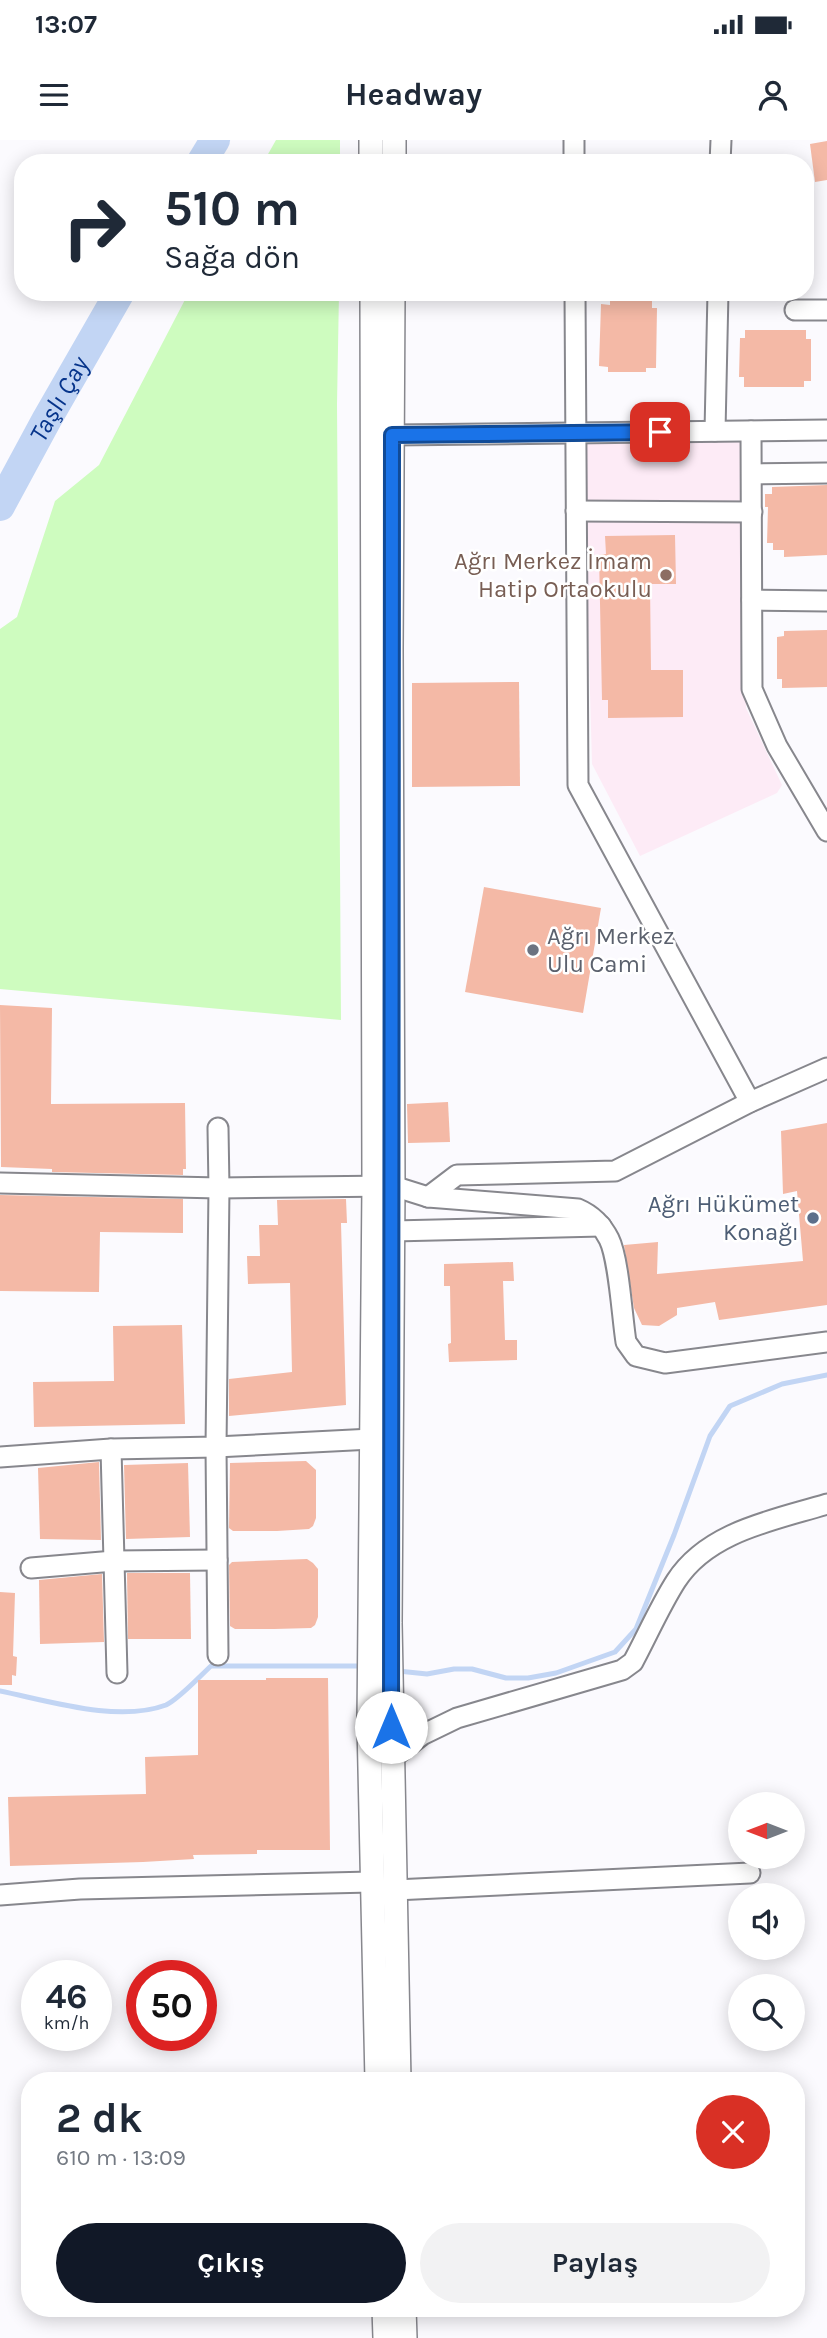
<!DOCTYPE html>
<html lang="tr">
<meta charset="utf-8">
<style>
:root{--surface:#fff;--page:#f2f2f3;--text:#1f2937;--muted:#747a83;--accent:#111827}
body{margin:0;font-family:Karla,sans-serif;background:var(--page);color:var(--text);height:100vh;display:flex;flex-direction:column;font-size:26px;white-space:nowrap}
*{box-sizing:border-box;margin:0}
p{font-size:23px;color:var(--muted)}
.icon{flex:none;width:38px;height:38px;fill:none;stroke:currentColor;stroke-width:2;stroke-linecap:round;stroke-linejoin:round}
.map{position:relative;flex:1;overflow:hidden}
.drawer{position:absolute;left:21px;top:1932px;width:784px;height:245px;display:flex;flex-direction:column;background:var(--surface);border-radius:28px;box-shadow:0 4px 18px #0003}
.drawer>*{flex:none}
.hud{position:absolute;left:14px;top:14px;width:800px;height:147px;border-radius:28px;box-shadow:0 4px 18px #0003;background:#fff;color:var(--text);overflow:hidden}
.needle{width:46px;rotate:270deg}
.controls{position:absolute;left:728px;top:1652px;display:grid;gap:14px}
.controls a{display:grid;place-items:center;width:77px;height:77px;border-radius:50%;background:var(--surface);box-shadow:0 4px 18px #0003;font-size:35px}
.speed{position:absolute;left:21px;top:1820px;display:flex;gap:14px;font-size:35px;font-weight:700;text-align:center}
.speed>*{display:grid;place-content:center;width:91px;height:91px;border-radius:50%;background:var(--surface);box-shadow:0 4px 18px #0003;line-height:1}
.speed small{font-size:18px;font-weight:400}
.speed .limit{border:10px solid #d22;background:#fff;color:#111}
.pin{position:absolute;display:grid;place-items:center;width:60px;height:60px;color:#fff;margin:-30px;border-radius:14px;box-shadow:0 4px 10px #0006}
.me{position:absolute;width:77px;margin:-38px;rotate:0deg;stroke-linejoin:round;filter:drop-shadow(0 0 5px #0008)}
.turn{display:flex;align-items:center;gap:24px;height:147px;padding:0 35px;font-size:32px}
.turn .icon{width:91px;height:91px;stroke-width:2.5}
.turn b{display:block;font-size:49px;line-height:60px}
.round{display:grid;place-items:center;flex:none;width:74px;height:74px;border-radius:37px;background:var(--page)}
.overview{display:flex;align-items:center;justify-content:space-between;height:119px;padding:0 35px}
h1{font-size:42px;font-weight:700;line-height:52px}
.primary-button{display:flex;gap:14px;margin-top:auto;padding:14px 35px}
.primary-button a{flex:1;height:80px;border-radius:42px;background:var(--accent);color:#fff;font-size:28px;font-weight:700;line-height:80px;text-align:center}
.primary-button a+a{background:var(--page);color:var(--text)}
.status{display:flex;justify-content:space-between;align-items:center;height:49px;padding:0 35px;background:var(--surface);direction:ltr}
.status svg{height:19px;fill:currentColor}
header{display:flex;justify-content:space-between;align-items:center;height:91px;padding:0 35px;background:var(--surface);font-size:32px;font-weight:700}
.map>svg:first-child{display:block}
.education{fill:#fdebf6}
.green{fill:#cefcbf}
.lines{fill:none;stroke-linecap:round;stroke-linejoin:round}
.stream{stroke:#c2d5f4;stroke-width:5}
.river{stroke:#c2d5f4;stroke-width:30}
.building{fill:#f4b9a6}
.minor-casing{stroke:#87878d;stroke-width:23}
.major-casing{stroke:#87878d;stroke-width:26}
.minor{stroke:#fff;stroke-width:19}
.major{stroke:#fff;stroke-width:23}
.route-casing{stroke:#114b97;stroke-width:18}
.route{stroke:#1a73e8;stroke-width:12}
.education-dot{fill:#8d6e63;stroke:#fff;stroke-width:2.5}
.worship-dot{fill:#6b7280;stroke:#fff;stroke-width:2.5}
.service-dot{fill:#5c6f8a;stroke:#fff;stroke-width:2.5}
.labels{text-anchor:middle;stroke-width:5;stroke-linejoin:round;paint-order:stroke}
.education-label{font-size:24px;fill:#785e54;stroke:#fff;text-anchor:end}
.worship-label{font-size:24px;fill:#5b616d;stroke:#fff;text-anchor:start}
.service-label{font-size:24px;fill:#4e5e75;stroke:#fff;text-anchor:end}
.water-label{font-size:26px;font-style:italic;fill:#06348b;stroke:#fff}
</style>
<div class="status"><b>13:07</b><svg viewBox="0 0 49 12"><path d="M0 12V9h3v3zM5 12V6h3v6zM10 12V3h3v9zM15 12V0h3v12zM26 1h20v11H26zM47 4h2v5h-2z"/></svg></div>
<header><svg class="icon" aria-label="menu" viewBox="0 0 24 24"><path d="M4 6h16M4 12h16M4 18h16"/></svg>Headway<svg class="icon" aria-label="person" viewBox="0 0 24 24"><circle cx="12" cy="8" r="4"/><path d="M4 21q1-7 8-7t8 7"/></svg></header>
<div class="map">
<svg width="827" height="2198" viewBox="0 0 827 2198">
<rect width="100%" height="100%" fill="#fbfafe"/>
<polygon class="education" points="737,298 744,301 746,568 782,645 777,653 640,716 592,624 583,299"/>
<g class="green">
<polygon points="276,0 340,0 340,23 263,23"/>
<polygon points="189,152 339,152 337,264 341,880 0,849 0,489 17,477 55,361 99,325"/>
</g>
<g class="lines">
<g class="stream">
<polyline points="398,1531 427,1534 454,1529 472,1529 506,1538 528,1538 556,1533 615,1512 636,1489 674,1395 710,1296 730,1266 782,1244 827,1235"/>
<path d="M 0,1551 C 49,1561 118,1583 166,1565 C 179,1559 200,1536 211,1526 L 364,1526"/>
</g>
<g class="river">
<polyline points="201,23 215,0"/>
<path id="s1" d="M 0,366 L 47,279 L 120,152"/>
</g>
</g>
<g class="building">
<polygon points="827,1 827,40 815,42 810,4"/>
<polygon points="610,160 652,161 652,168 657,168 656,228 646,228 646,232 608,232 608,227 599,226 601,164 610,165"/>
<polygon points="745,190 806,190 806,199 811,199 811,241 804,241 804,247 744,247 744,237 739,237 740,198 745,198"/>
<polygon points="827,345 827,415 784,417 784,410 773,410 773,403 767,403 768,367 765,367 765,354 772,354 772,347"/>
<polygon points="675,395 676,444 650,444 651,530 683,530 683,577 608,578 608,560 602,560 599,415 606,414 605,396"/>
<polygon points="827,490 827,547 782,548 782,539 777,539 777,497 784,496 784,491"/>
<polygon points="519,542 520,646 412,647 412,543"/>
<polygon points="484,747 601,768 583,873 465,852"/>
<polygon points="0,865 52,868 51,964 185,963 186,1029 183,1029 183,1035 52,1032 52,1029 1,1027"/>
<polygon points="448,962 450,1002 408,1003 407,964"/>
<polygon points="827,983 827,1165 719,1180 715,1162 677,1168 677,1175 659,1186 642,1185 634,1168 624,1105 658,1102 657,1134 803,1121 797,1051 783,1054 781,991"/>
<polygon points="0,1055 183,1059 183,1093 100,1092 99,1152 0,1151"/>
<polygon points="346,1059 347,1083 341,1083 346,1265 229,1276 229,1239 292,1232 290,1143 248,1144 247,1116 260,1116 259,1085 278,1085 277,1060"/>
<polygon points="513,1122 514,1141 503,1141 505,1200 517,1200 517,1220 449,1222 448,1204 451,1203 450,1146 444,1146 444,1124"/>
<polygon points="182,1185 185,1284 34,1287 33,1242 114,1241 113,1186"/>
<polygon points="306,1321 316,1330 316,1378 313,1386 309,1389 277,1391 233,1391 229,1388 230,1323"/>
<polygon points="99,1322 101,1400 40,1399 38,1328"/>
<polygon points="188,1323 190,1397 126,1399 124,1325"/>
<polygon points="307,1419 313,1423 318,1429 318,1477 315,1485 311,1488 274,1489 235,1489 230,1486 229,1425 232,1422"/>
<polygon points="127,1433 190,1433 191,1499 128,1499"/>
<polygon points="102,1434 104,1502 40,1504 39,1440"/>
<polygon points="0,1452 15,1453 13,1516 17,1517 16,1536 12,1535 12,1545 0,1545"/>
<polygon points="266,1538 328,1538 330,1710 257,1710 257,1714 193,1715 194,1719 143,1722 10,1726 8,1657 146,1654 145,1617 198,1615 198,1540 266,1540"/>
</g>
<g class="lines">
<g class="minor-casing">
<g id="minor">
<polyline points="574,0 574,23"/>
<polyline points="720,23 721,0"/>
<polyline points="575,152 578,645 750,962"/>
<polyline points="795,170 827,170"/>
<polyline points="715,291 718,152"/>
<polyline points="751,291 752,549 777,606 827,691"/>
<polyline points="392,295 827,290"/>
<polyline points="752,334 827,333"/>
<polyline points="576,371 752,372"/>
<polyline points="752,460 827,461"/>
<polyline points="218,988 219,1048 216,1307 218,1515"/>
<path d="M 0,1043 L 219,1048 L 393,1046 L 428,1057 L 578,1069 C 592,1075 602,1085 609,1099 C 619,1119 622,1177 626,1202 L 636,1216 L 665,1223 L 827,1202"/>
<polyline points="428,1057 457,1035 615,1031 750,962 827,928"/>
<polyline points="393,1091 601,1086"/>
<polyline points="111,1309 117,1533"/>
<polyline points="0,1317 111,1309 216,1307 372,1299"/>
<polyline points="31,1428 114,1421 217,1420"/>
<path d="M 392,1618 L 422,1595 L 457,1578 L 622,1530 L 633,1522 C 647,1496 660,1466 676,1441 C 708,1391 775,1380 827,1364"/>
<polyline points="395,1750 750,1733"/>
<polyline points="0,1755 80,1749 371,1742"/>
</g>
</g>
<g class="major-casing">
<g id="major">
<polyline points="371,0 371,23"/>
<polyline points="394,23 394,0"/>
<polyline points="372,152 374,1045 369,1584 377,1941"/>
<polyline points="393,152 391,509 393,1046 390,1483 399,1941"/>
<polyline points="384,2168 385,2198"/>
<polyline points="404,2168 405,2198"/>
</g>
</g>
<use href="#minor" class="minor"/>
<use href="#major" class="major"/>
</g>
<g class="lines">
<g class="route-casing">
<polyline id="route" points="391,1587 392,295 660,292"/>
</g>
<use href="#route" class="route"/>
</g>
<circle class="education-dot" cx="666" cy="435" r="7"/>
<circle class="worship-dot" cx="533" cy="810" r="7"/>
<circle class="service-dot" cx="813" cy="1078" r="7"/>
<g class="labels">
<g class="education-label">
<text x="652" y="429">Ağrı Merkez İmam<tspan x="652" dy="28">Hatip Ortaokulu</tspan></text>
</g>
<g class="worship-label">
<text x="547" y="804">Ağrı Merkez<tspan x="547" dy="28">Ulu Cami</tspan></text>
</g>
<g class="service-label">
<text x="799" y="1072">Ağrı Hükümet<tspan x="799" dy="28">Konağı</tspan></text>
</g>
<g class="water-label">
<text dy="9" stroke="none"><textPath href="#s1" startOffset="122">Taşlı Çay</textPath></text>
</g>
</g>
</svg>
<div class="controls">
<a><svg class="needle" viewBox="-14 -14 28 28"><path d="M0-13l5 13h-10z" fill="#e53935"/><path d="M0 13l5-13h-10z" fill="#747a83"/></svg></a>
<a><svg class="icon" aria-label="sound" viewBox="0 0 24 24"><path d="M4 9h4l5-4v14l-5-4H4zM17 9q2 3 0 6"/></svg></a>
<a><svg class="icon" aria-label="search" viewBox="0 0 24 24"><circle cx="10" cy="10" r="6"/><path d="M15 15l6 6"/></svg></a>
</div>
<div class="speed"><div>46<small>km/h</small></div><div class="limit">50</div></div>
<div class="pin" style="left:660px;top:292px;background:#d93025"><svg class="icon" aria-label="arrive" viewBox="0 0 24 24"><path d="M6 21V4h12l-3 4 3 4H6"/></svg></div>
<svg class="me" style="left:391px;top:1587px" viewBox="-20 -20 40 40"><circle r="19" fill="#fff"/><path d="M0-13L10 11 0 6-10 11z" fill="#1a73e8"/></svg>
<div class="hud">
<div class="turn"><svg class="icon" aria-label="right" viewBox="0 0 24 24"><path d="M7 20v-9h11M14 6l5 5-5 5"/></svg><div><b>510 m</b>Sağa dön</div></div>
</div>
<section class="drawer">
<div class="overview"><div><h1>2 dk</h1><p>610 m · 13:09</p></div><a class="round" style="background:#d93025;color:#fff"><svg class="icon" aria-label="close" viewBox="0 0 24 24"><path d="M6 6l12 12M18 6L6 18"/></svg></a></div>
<div class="primary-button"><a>Çıkış</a><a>Paylaş</a></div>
</section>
</div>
